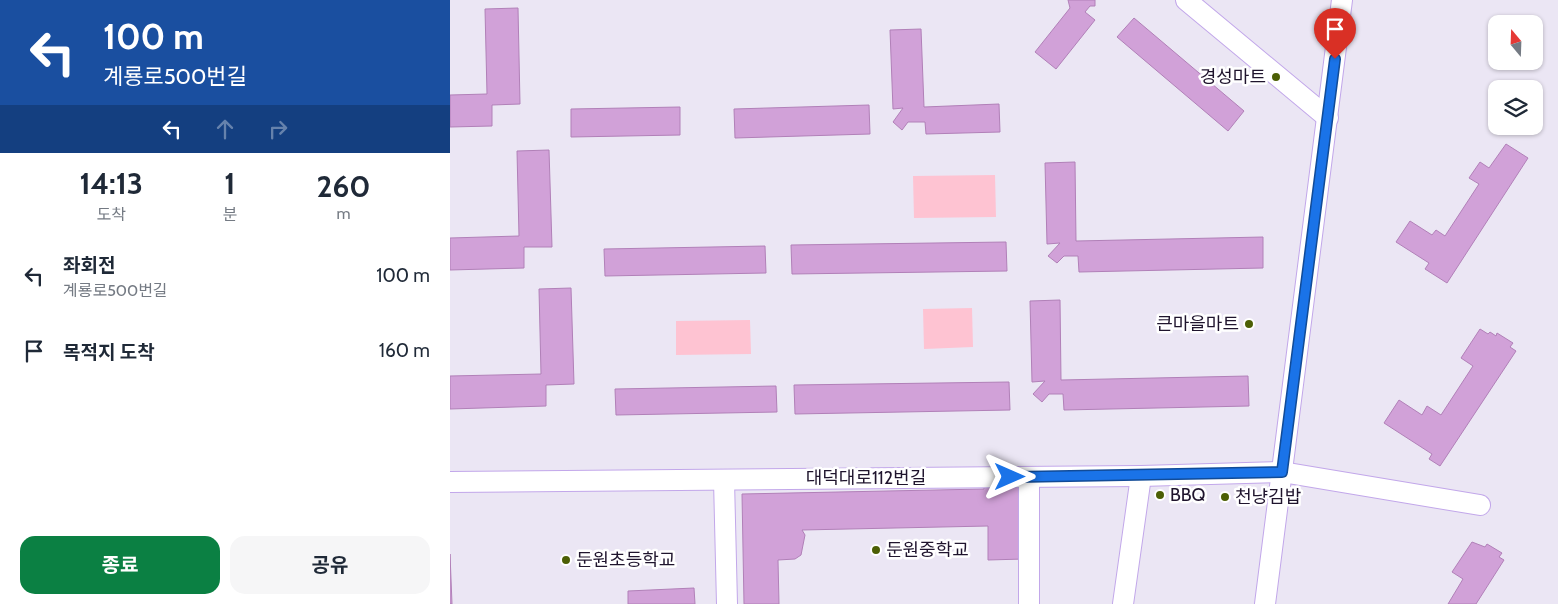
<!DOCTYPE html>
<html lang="ko">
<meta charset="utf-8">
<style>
:root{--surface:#fff;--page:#f6f6f7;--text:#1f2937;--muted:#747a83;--accent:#0b8043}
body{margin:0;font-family:Cabin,"Noto Sans KR",sans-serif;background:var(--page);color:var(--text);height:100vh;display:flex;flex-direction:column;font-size:19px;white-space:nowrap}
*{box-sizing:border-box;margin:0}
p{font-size:16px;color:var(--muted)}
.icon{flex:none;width:28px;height:28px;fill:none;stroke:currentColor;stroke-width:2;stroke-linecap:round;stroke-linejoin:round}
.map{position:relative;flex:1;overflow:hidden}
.drawer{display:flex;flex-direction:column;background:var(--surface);width:450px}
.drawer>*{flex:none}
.banner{background:#1a4fa0;color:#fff;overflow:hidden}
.needle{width:32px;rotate:341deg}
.fabs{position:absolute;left:1038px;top:15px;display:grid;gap:10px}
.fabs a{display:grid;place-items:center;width:55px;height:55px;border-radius:10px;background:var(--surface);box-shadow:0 1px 4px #0004;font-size:25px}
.pin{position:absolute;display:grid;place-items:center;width:42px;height:42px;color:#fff;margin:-51px -21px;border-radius:50% 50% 50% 0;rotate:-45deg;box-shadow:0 0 5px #0007}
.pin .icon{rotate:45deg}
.me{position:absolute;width:55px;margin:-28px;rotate:90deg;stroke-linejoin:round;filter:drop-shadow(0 0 4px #0008)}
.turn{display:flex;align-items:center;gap:18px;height:105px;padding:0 20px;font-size:22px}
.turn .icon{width:65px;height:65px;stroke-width:2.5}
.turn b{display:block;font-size:35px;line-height:42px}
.lanes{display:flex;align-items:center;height:48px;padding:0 20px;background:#0003;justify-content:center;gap:25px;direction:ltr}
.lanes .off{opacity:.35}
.eta{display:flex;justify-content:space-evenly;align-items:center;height:85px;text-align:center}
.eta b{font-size:30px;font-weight:700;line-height:35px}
.button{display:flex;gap:10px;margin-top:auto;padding:10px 20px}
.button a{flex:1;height:58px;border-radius:15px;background:var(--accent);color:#fff;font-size:20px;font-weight:700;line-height:58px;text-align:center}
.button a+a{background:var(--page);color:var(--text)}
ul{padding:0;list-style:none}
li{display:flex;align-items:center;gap:15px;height:75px;padding:0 20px}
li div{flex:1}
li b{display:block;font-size:19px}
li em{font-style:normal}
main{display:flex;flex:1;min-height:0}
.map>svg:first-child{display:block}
.green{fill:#fec3d2}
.building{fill:#d1a1d8;stroke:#b180b8}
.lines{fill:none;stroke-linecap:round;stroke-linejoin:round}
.minor-casing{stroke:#c2a7ea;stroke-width:22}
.minor{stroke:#fff;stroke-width:20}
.route-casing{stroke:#114b97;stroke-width:12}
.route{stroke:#1a73e8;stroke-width:9}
.poi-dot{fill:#4c5f05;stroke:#fff;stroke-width:2}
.labels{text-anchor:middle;stroke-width:5;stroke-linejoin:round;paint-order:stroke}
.poi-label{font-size:18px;fill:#1f142d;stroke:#fff;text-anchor:start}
.street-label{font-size:18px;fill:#1f142d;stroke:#fff}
</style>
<main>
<section class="drawer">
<div class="banner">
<div class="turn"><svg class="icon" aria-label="left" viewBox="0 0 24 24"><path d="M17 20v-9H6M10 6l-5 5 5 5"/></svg><div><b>100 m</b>계룡로500번길</div></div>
<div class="lanes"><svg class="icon" aria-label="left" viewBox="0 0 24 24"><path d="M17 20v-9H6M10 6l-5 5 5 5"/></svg><svg class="icon off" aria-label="ahead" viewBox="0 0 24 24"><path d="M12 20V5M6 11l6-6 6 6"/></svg><svg class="icon off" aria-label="right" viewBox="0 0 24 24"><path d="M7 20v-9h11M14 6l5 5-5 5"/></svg></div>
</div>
<div class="eta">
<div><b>14:13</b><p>도착</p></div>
<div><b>1</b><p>분</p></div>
<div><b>260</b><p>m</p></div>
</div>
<ul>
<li><svg class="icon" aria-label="left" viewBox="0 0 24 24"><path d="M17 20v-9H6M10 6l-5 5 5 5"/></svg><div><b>좌회전</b><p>계룡로500번길</p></div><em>100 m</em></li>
<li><svg class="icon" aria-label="arrive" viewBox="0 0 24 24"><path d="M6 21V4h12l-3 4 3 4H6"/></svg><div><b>목적지 도착</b></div><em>160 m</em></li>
</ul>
<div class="button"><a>종료</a><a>공유</a></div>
</section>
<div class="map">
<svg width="1108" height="604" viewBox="0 0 1108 604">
<rect width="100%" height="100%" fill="#ebe6f4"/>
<g class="green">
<polygon points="545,175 546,217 464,218 463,176"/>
<polygon points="522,308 523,347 474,349 473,309"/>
<polygon points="300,320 301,354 226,355 226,321"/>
</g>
<g class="building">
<polygon points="618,0 645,0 645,6 640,6 635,12 645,20 606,69 585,52 620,8"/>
<polygon points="68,8 70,104 42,105 42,126 0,127 0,95 37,94 35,9"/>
<polygon points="684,18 794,111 778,131 667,37"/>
<polygon points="471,29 474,107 549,104 550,132 476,134 475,122 458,122 452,130 443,122 453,108 443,109 440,30"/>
<polygon points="419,105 420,134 285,138 284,109"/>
<polygon points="230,107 230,135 121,137 121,109"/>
<polygon points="1056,144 1078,158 997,283 975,269 979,263 946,242 960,221 982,235 986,230 995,236 1029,184 1019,178 1030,162 1039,168"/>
<polygon points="99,150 102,247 74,247 74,268 0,270 0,238 69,236 67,151"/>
<polygon points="625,162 626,241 813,237 813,268 629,272 628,256 614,256 607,263 598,256 610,243 597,244 595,163"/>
<polygon points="556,242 557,271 342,274 341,245"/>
<polygon points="315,246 316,273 155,276 154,249"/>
<polygon points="121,288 124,384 96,385 96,406 0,409 0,376 91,374 89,289"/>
<polygon points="610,300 611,380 798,376 799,406 614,410 613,394 599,394 592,402 583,394 595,381 582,382 580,301"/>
<polygon points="1030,329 1038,334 1040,332 1046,336 1047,333 1063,343 1060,347 1066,351 990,466 979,459 982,454 934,423 949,400 972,415 977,406 991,415 1023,366 1011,358"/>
<polygon points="559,382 560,410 345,414 344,385"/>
<polygon points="326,386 327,412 166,415 165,389"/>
<polygon points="573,479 574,559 538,560 538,526 352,530 355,535 351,555 345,559 328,560 329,604 294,604 292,494 534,489 533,480"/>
<polygon points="1022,542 1035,547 1037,544 1052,553 1049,557 1054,560 1026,604 998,604 1013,579 1002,572"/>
<polygon points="0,554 2,604 0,604"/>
<polygon points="244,588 245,604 178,604 178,591"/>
</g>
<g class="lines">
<g class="minor-casing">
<g id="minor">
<polyline points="736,0 878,118"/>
<polyline points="274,480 277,604"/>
<polyline points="0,482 691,476 832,472 1030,505"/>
<polyline points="579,604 579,477"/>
<polyline points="673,604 691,476"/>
<polyline points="815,604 892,0"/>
</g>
</g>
<use href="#minor" class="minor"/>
</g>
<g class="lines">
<g class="route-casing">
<polyline id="route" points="560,477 832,472 885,59"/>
</g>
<use href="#route" class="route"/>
</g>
<g class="poi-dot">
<circle cx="826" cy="77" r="5"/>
<circle cx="799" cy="324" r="5"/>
<circle cx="710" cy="495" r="5"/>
<circle cx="775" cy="497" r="5"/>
<circle cx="426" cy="550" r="5"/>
<circle cx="116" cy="560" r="5"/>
</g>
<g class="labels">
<g class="poi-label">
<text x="816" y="83" text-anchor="end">경성마트</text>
<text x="789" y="330" text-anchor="end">큰마을마트</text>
<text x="720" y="501">BBQ</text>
<text x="785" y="503">천냥김밥</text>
<text x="436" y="556">둔원중학교</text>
<text x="126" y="566">둔원초등학교</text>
</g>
<g class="street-label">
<text x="416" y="484">대덕대로112번길</text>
</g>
</g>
</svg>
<div class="fabs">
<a><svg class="needle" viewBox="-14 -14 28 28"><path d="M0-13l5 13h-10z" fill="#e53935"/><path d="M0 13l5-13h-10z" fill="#747a83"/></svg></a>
<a><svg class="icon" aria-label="layers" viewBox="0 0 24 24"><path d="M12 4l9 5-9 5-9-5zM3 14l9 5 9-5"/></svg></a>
</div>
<div class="pin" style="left:885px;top:59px;background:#d93025"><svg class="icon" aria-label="arrive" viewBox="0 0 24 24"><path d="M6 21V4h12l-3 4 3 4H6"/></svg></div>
<svg class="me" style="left:560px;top:477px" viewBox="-20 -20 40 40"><path d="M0-17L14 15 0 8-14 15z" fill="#1a73e8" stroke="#fff" stroke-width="4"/></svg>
</div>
</main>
